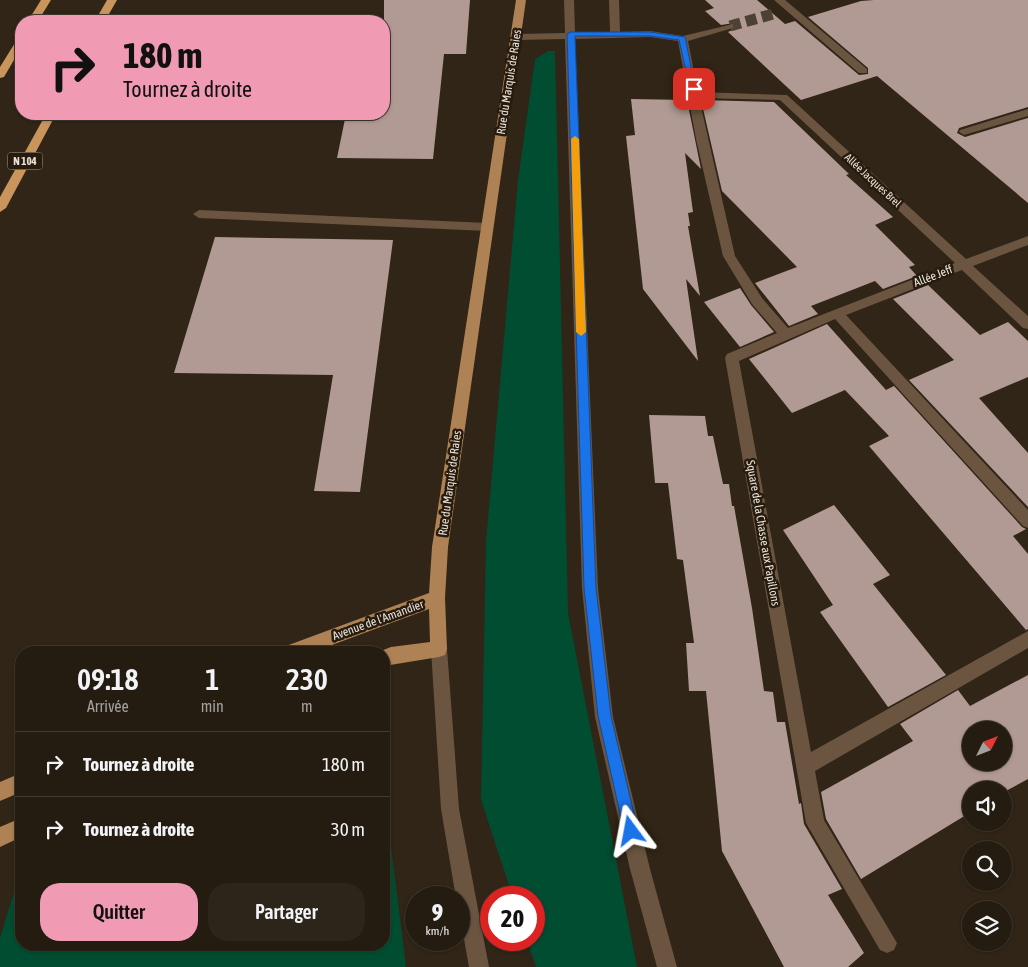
<!DOCTYPE html>
<html lang="fr">
<meta charset="utf-8">
<style>
:root{--surface:#241c10;--page:#2c2519;--text:#f1f3f6;--muted:#a3a19f;--line:#413a30;--accent:#f19ab3}
body{margin:0;font-family:"Asap Condensed",sans-serif;background:var(--page);color:var(--text);height:100vh;display:flex;flex-direction:column;font-size:19px;white-space:nowrap}
*{box-sizing:border-box;margin:0}
p{font-size:16px;color:var(--muted)}
.icon{flex:none;width:28px;height:28px;fill:none;stroke:currentColor;stroke-width:2;stroke-linecap:round;stroke-linejoin:round}
.map{position:relative;flex:1;overflow:hidden}
.side{position:absolute;left:15px;top:646px;width:375px;height:305px;display:flex;flex-direction:column;background:var(--surface);border-radius:20px;box-shadow:0 1px 4px #0004,0 0 0 1px var(--line)}
.side>*{flex:none}
.banner{position:absolute;left:15px;top:15px;width:375px;height:105px;border-radius:20px;box-shadow:0 1px 4px #0004,0 0 0 1px var(--line);background:#f19ab3;color:#111;overflow:hidden}
.needle{width:32px;rotate:48deg}
.buttons{position:absolute;left:962px;top:721px;display:grid;gap:10px}
.buttons a{display:grid;place-items:center;width:50px;height:50px;border-radius:50%;background:var(--surface);box-shadow:0 1px 4px #0004,0 0 0 1px var(--line);font-size:25px}
.speed{position:absolute;left:405px;top:886px;display:flex;gap:10px;font-size:25px;font-weight:700;text-align:center}
.speed>*{display:grid;place-content:center;width:65px;height:65px;border-radius:50%;background:var(--surface);box-shadow:0 1px 4px #0004,0 0 0 1px var(--line);line-height:1}
.speed small{font-size:12px;font-weight:400}
.speed .limit{border:8px solid #d22;background:#fff;color:#111}
.pin{position:absolute;display:grid;place-items:center;width:42px;height:42px;color:#fff;margin:-21px;border-radius:10px;box-shadow:0 2px 8px #0006}
.me{position:absolute;width:55px;margin:-28px;rotate:347deg;stroke-linejoin:round;filter:drop-shadow(0 0 4px #0008)}
.turn{display:flex;align-items:center;gap:18px;height:105px;padding:0 25px;font-size:22px}
.turn .icon{width:65px;height:65px;stroke-width:2.5}
.turn b{display:block;font-size:35px;line-height:42px}
.eta{display:flex;justify-content:space-evenly;align-items:center;height:85px;text-align:center}
.eta b{font-size:30px;font-weight:600;line-height:35px}
.cta{display:flex;gap:10px;margin-top:auto;padding:10px 25px}
.cta a{flex:1;height:58px;border-radius:20px;background:var(--accent);color:#111;font-size:20px;font-weight:600;line-height:58px;text-align:center}
.cta a+a{background:var(--page);color:var(--text)}
ul{padding:0;list-style:none}
li{display:flex;align-items:center;gap:15px;height:65px;padding:0 25px;border-top:1px solid var(--line)}
li div{flex:1}
li b{display:block;font-size:19px}
li em{font-style:normal}
.map>svg:first-child{display:block}
.green{fill:#004d31}
.building{fill:#b29a94;fill-rule:evenodd}
.lines{fill:none;stroke-linecap:round;stroke-linejoin:round}
.minor-tunnel{stroke:#4c4133;stroke-width:11;stroke-dasharray:11 5.5;stroke-linecap:butt}
.minor{fill:#6b5540;fill-rule:evenodd}
.major{fill:#af8255;fill-rule:evenodd}
.highway{fill:#ca945d;fill-rule:evenodd}
.route{fill:#1a73e8;stroke:#114b97}
.slow{fill:#f59e0b}
.labels{text-anchor:middle;stroke-width:5;stroke-linejoin:round;paint-order:stroke}
.shield{fill:#261b0d;stroke:#afa69c;stroke-width:1}
.shield-label{font-size:11px;font-weight:bold;fill:#eae2d9}
.far-street-label{font-size:11px;fill:#eae2d9;stroke:#261b0d}
.street-label{font-size:12px;fill:#eae2d9;stroke:#261b0d}
</style>
<div class="map">
<svg width="1028" height="967" viewBox="0 0 1028 967">
<rect width="100%" height="100%" fill="#302516"/>
<g class="green">
<polygon points="548,51 555,51 568,613 637,967 536,967 527,940 534,940 534,898 513,897 481,800 486,541 518,180 535,59"/>
<polygon points="384,791 406,967 0,967 0,938 17,883 21,881 21,945 384,945"/>
</g>
<g class="building">
<polygon points="384,0 470,0 466,54 444,54 433,159 337,158 346,114 384,114"/>
<polygon points="705,0 757,0 785,24 795,21 859,75 868,74 868,68 808,17 861,1 874,0 1028,0 1028,107 959,128 957,133 965,137 1028,118 1028,203 877,76 801,100 728,32 734,29 734,23 721,25 705,11 714,8"/>
<polygon points="631,99 687,100 701,169 685,153 693,212 688,213 690,226 688,226 700,296 686,279 698,361 643,289 626,136 635,135"/>
<polygon points="701,100 774,102 849,174 846,175 893,217 875,225 915,265 909,267 917,276 883,289 875,281 811,306 818,314 789,326 755,283 797,267 722,191"/>
<polygon points="215,237 393,240 360,492 314,491 333,375 174,373"/>
<polygon points="928,285 980,335 1008,322 1028,341 1028,377 979,398 1028,453 1028,507 909,380 954,360 893,299"/>
<polygon points="740,288 751,305 774,332 740,347 704,302"/>
<polygon points="827,324 886,390 894,386 1022,527 1026,529 1013,536 1028,554 1028,629 1026,630 869,446 889,436 845,390 792,413 749,359"/>
<polygon points="649,415 705,416 708,436 713,436 723,484 729,484 732,506 734,506 752,608 764,691 773,692 777,722 785,722 799,804 801,803 804,824 842,889 828,895 864,953 848,967 784,967 722,851 706,691 689,691 686,643 694,643 683,560 677,559 668,483 655,483"/>
<polygon points="834,505 890,575 873,584 946,675 888,707 820,612 833,605 783,530"/>
<path d="M 1028,675 L 1028,779 L 1004,792 L 1004,790 L 971,790 L 971,812 L 861,879 L 826,819 L 821,792 L 913,741 L 900,724 L 958,690 L 970,706 ZM 971,730 L 1004,730 L 1004,762 L 971,762 Z"/>
</g>
<g class="lines">
<polyline class="minor-tunnel" points="730,26 773,14"/>
<g class="minor">
<path d="M 564,0 L 574,0 L 575,33 L 610,32 L 609,0 L 619,0 L 620,32 L 650,31 L 683,36 L 733,24 L 733,28 L 688,41 L 698,92 L 787,95 L 966,259 L 1028,236 L 1028,245 L 973,266 L 1028,316 L 1028,329 L 1023,328 L 962,270 L 846,315 L 1028,510 L 1028,528 L 1023,526 L 835,319 L 739,361 L 811,752 L 1028,631 L 1028,648 L 815,771 L 824,820 L 897,943 L 894,950 L 887,953 L 880,950 L 806,823 L 725,358 L 727,354 L 777,333 L 752,304 L 723,256 L 696,139 L 678,41 L 650,37 L 575,39 L 598,588 L 613,717 L 650,869 L 677,967 L 657,967 L 630,869 L 595,717 L 582,588 L 565,39 L 517,40 L 512,37 L 517,34 L 565,33 ZM 699,98 L 780,100 L 955,263 L 788,328 L 762,298 L 735,256 Z"/>
<polygon points="774,0 785,0 867,69 867,73 859,73"/>
<polygon points="1028,109 1028,116 964,135 959,132 960,130"/>
<polygon points="199,210 487,223 493,227 487,231 199,218 193,214"/>
<polygon points="439,641 445,643 447,649 459,809 489,967 469,967 459,911 459,898 456,898 441,809 431,649 433,643"/>
</g>
<g class="major">
<polygon points="516,0 526,0 448,547 445,598 447,649 445,655 439,657 384,666 384,652 378,652 391,647 430,642 429,609 313,652 284,652 286,646 429,593 432,547"/>
<polygon points="21,773 21,792 0,801 0,782"/>
<polygon points="21,818 21,837 0,847 0,827"/>
</g>
<g class="highway">
<polygon points="41,0 51,0 38,21 28,21"/>
<polygon points="107,0 117,0 105,21 95,21"/>
<polygon points="21,37 21,48 4,77 0,78 0,67 18,38"/>
<polygon points="46,114 56,114 6,208 0,212 0,197"/>
</g>
</g>
<polygon class="route" points="650,32 685,37 696,91 690,89 679,40 650,36 575,36 596,588 611,716 638,831 636,836 631,838 626,836 624,831 598,716 584,588 567,34 571,32"/>
<polygon class="slow" points="575,136 579,139 586,332 581,336 576,332 571,139"/>
<g class="labels">
<rect class="shield" x="7.5" y="152.5" width="35" height="17" rx="4"/>
<g class="shield-label">
<text x="25" y="165">N 104</text>
</g>
<g class="far-street-label">
<text transform="translate(873 180) rotate(43)" y="4">Allée Jacques Brel</text>
</g>
<g class="street-label">
<text transform="translate(509 82) rotate(-81)" y="4">Rue du Marquis de Raies</text>
<text transform="translate(933 276) rotate(-21)" y="4">Allée Jeff</text>
<text transform="translate(450 483) rotate(-82)" y="4">Rue du Marquis de Raies</text>
<text transform="translate(763 533) rotate(80)" y="4">Square de la Chasse aux Papillons</text>
<text transform="translate(378 620) rotate(-20)" y="4">Avenue de l'Amandier</text>
</g>
</g>
</svg>
<div class="buttons">
<a><svg class="needle" viewBox="-14 -14 28 28"><path d="M0-13l5 13h-10z" fill="#e53935"/><path d="M0 13l5-13h-10z" fill="#a3a19f"/></svg></a>
<a><svg class="icon" aria-label="sound" viewBox="0 0 24 24"><path d="M4 9h4l5-4v14l-5-4H4zM17 9q2 3 0 6"/></svg></a>
<a><svg class="icon" aria-label="search" viewBox="0 0 24 24"><circle cx="10" cy="10" r="6"/><path d="M15 15l6 6"/></svg></a>
<a><svg class="icon" aria-label="layers" viewBox="0 0 24 24"><path d="M12 4l9 5-9 5-9-5zM3 14l9 5 9-5"/></svg></a>
</div>
<div class="speed"><div>9<small>km/h</small></div><div class="limit">20</div></div>
<div class="pin" style="left:694px;top:89px;background:#d93025"><svg class="icon" aria-label="arrive" viewBox="0 0 24 24"><path d="M6 21V4h12l-3 4 3 4H6"/></svg></div>
<svg class="me" style="left:631px;top:831px" viewBox="-20 -20 40 40"><path d="M0-17L14 15 0 8-14 15z" fill="#1a73e8" stroke="#fff" stroke-width="4"/></svg>
<div class="banner">
<div class="turn"><svg class="icon" aria-label="right" viewBox="0 0 24 24"><path d="M7 20v-9h11M14 6l5 5-5 5"/></svg><div><b>180 m</b>Tournez à droite</div></div>
</div>
<section class="side">
<div class="eta">
<div><b>09:18</b><p>Arrivée</p></div>
<div><b>1</b><p>min</p></div>
<div><b>230</b><p>m</p></div>
</div>
<ul>
<li><svg class="icon" aria-label="right" viewBox="0 0 24 24"><path d="M7 20v-9h11M14 6l5 5-5 5"/></svg><div><b>Tournez à droite</b></div><em>180 m</em></li>
<li><svg class="icon" aria-label="right" viewBox="0 0 24 24"><path d="M7 20v-9h11M14 6l5 5-5 5"/></svg><div><b>Tournez à droite</b></div><em>30 m</em></li>
</ul>
<div class="cta"><a>Quitter</a><a>Partager</a></div>
</section>
</div>
